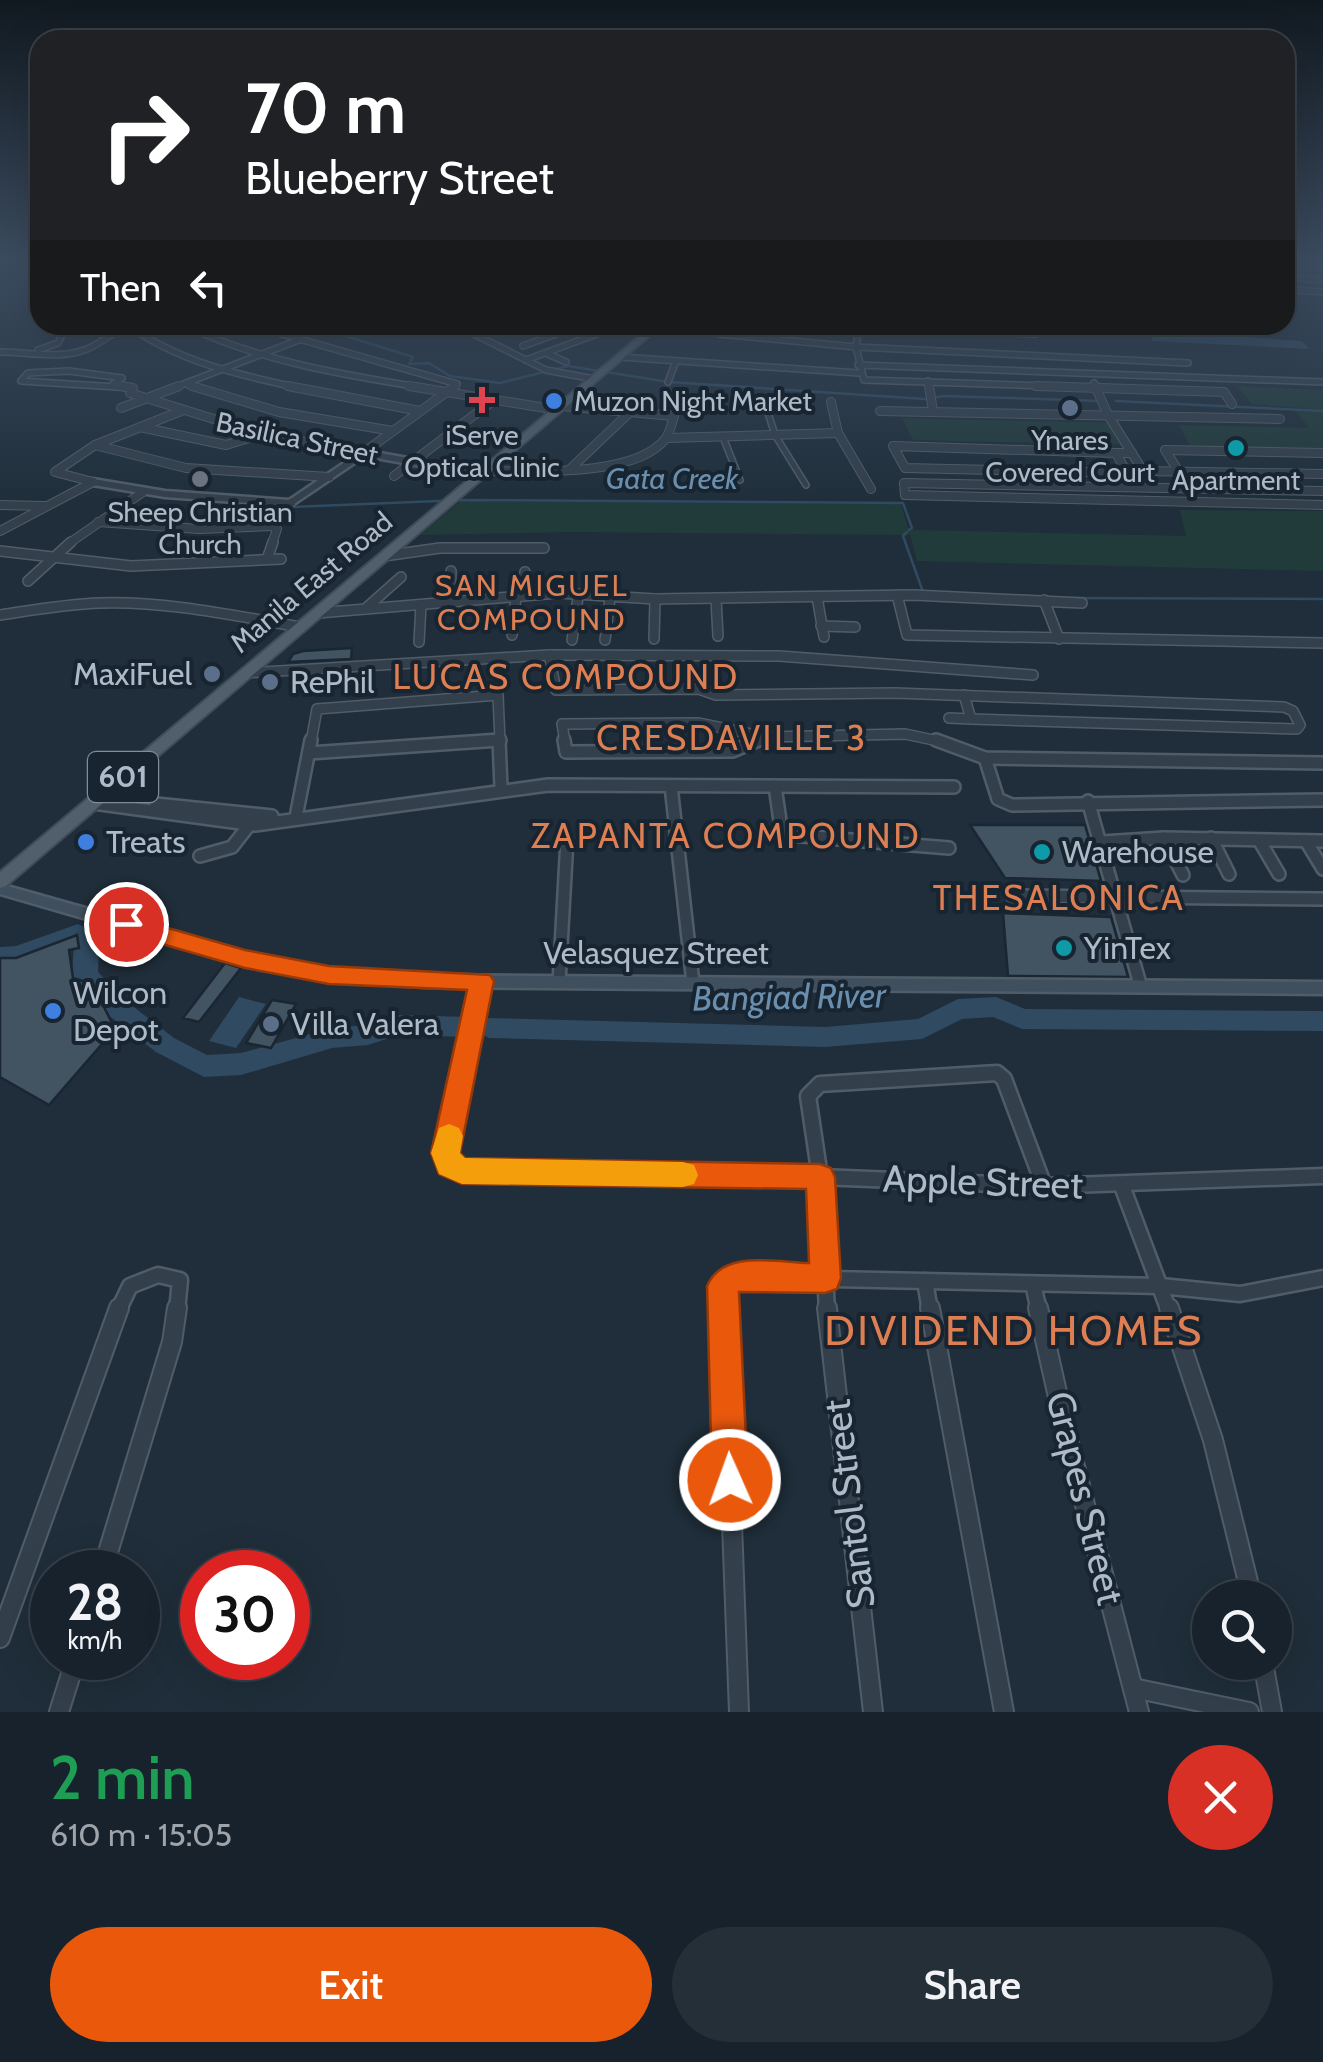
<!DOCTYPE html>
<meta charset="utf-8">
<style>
:root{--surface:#17222c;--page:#242f38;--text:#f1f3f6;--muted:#9ea4a9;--line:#363f48;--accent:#ea580c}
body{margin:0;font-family:Cabin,sans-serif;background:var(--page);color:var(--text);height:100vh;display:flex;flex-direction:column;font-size:38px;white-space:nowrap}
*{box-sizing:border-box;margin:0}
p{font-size:32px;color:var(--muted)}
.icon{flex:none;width:55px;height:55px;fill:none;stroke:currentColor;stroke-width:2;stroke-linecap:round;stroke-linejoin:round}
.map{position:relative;height:1712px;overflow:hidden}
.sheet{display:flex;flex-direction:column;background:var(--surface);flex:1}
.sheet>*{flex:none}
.guide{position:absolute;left:30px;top:30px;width:1265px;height:305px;border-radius:30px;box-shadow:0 10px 40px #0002,0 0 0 2px var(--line);background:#202124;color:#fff;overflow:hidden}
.buttons{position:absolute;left:1192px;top:1580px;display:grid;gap:20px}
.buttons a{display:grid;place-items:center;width:100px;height:100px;border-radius:50%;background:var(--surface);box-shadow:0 10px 40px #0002,0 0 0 2px var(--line);font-size:50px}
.speed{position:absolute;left:30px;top:1550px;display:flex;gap:20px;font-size:50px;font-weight:700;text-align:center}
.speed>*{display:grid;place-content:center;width:130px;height:130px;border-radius:50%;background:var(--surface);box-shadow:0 10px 40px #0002,0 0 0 2px var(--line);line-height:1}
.speed small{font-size:25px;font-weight:400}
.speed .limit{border:15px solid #d22;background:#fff;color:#111}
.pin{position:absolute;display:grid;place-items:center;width:85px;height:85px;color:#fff;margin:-42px;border:5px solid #fff;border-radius:50%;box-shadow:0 2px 10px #0007}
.me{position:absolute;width:110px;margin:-55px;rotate:358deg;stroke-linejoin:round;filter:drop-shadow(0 0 8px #0008)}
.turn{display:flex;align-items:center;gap:35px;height:210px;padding:0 50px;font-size:45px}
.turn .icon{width:130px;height:130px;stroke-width:2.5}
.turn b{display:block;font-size:70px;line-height:85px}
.then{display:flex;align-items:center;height:95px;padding:0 50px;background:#0003;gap:20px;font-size:38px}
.round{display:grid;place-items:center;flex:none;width:105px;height:105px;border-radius:52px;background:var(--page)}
.headline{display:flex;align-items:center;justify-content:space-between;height:170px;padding:0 50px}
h1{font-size:60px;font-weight:600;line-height:75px;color:#1e9e55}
.primary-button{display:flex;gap:20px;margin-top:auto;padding:20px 50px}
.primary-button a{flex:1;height:115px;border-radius:60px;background:var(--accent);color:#fff;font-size:40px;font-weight:600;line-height:115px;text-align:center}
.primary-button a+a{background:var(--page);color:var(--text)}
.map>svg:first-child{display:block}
.green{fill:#213b3b}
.water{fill:#2f4a61}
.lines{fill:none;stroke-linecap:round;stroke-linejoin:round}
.stream{stroke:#2f4a61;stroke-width:2.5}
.river{fill:#2f4a61;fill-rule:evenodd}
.building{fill:#425362;stroke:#1a2631;stroke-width:2.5}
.pedestrian-casing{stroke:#505d68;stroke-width:8}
.minor-far5-casing{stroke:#505d68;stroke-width:8}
.minor-far4-casing{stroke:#505d68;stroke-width:10}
.minor-far3-casing{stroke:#505d68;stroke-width:12}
.minor-far2-casing{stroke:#505d68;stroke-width:16}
.minor-far1-casing{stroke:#505d68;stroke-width:19}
.minor-casing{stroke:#505d68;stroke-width:22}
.tertiary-casing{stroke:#505d68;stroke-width:5}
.secondary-casing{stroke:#505d68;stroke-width:5}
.primary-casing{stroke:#3f4b57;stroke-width:4}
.pedestrian{stroke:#333f4b;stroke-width:5}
.minor-far5{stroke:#333f4b;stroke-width:5}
.minor-far4{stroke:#333f4b;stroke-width:8}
.minor-far3{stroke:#333f4b;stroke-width:9}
.minor-far2{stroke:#333f4b;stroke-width:11}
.minor-far1{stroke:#333f4b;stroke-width:14}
.minor{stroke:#333f4b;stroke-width:18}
.tertiary{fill:#333f4b;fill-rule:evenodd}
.secondary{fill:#404f5e;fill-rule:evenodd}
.primary{fill:#505f6b;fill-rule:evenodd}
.route{fill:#ea580c;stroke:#983908;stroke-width:2.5}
.slow{fill:#f59e0b}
.health-dot{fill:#e0444e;stroke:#18242f;stroke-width:4}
.shop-dot{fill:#3f7fe0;stroke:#18242f;stroke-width:4}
.service-dot{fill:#5c6f8a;stroke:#18242f;stroke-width:4}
.culture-dot{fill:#0f9aa8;stroke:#18242f;stroke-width:4}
.worship-dot{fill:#6b7280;stroke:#18242f;stroke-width:4}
.labels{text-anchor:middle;stroke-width:8;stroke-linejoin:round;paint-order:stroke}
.far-poi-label{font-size:28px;fill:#adbac7;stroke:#18242f}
.far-street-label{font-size:28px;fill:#adbac7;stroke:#18242f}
.far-water-label{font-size:30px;font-style:italic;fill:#6a8fae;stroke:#18242f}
.far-neighbourhood-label{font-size:30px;letter-spacing:2.5px;fill:#dd7f52;stroke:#18242f}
.shield{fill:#18242f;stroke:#808d99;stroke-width:2.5}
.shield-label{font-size:30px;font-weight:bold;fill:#adbac7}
.poi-label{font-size:32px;fill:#adbac7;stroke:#18242f;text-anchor:start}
.street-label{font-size:32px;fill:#adbac7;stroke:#18242f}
.neighbourhood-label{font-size:35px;letter-spacing:2.5px;fill:#dd7f52;stroke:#18242f}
.water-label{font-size:35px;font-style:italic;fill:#6a8fae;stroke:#18242f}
.near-street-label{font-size:38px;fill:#adbac7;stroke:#18242f}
.near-neighbourhood-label{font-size:42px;letter-spacing:2.5px;fill:#dd7f52;stroke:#18242f}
</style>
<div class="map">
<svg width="1323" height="1712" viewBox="0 0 1323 1712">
<rect width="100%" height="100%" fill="#1f2e3a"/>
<g class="green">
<polygon points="1237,386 1323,390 1323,410 1252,404"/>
<polygon points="1296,411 1323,412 1323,448 1190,446 1179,425 1309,428"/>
<polygon points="902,418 1117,423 1130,445 913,440"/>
<polygon points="461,501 901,504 908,528 915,530 1186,536 1180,510 1323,511 1323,571 917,561 910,535 571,532 420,535"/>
</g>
<g class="water">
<polygon points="1148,330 1302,341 1309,349 1153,341"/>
<polygon points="239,997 266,1004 236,1048 209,1041"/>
</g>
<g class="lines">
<g class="stream">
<polyline points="320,328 413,357 409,364 429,363 450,376 500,383 568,366 669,382 925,399 944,396 1101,401"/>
<polyline points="1116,401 1323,411"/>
<polyline points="292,507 463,500 903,503 912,528 909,530"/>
<polyline points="907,532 903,536 923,592"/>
<polyline points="1066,598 1323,599"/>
</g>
<path class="river" d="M 78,924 C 102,932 99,951 98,972 L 126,1001 L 174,1038 L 207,1055 L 241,1053 L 332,1028 L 368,1025 L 399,1015 L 468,1017 L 479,1023 L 489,1018 L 825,1027 L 918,1019 L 958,999 L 996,997 L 1025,1009 L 1323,1011 L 1323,1031 L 1022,1029 L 993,1017 L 962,1019 L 922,1039 L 825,1047 L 489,1038 L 478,1032 L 468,1037 L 399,1035 L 368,1045 L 332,1048 L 241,1075 L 204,1077 L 156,1052 L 108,1015 L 72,975 L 74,944 L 18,964 L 0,965 L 0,947 L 16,946 Z"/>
</g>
<g class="building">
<polygon points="352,648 351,659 288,662 293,654 303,651"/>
<polygon points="970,825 1085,825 1101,881 1005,878"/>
<polygon points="1003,913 1111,917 1128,977 1008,976"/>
<polygon points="77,935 79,948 69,950 73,978 89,983 97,993 115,1029 49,1105 0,1077 0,958 16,958"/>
<polygon points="225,963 241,968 199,1022 183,1018"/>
<polygon points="272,1000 296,1004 271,1048 246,1043"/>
</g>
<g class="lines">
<g class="pedestrian-casing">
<g id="pedestrian">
<polyline points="764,400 775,435 806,485"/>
<polyline points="723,437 740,480"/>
</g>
</g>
<g class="minor-far5-casing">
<g id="minor-far5">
<polyline points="1285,265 1323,268"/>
<polyline points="1285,277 1323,280"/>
<polyline points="1285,289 1323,292"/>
<path d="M 128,325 C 178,362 240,375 299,388"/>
<path d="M 184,325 C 258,361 344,375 425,388"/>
<polyline points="250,325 457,384 451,388"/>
<polyline points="456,325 546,370 594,379"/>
<polyline points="859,325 856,347 864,380 1111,388"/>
<polyline points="874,325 1035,334"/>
<polyline points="719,334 856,347 1188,363"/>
<polyline points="523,346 581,325"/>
<polyline points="38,350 58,343 65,329 72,325"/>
<path d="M 0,352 C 28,352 60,360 87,349 C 103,343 111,331 128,327"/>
<polyline points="546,353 566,362"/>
<polyline points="620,357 859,373"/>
<polyline points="526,360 613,328"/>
<polyline points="858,365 1323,382"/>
<polyline points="928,381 929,388"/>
<polyline points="668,382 676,361"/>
<polyline points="1094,383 1096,388"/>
<polyline points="113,384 122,378 69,371 28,373 21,381 133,388"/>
<polyline points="186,384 200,388"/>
<polyline points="173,388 299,340"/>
</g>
</g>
<g class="minor-far4-casing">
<g id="minor-far4">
<polyline points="121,386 133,388 130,393 262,434 363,453 455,386"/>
<polyline points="192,386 279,412 393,431"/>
<polyline points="288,386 420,411"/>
<polyline points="409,386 546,408"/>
<polyline points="929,386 933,411"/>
<polyline points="1036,386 1224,392 1232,404"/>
<polyline points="1095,386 1108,415 1143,471 1323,474"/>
<polyline points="831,402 838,433 871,489"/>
<polyline points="121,408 179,386"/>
<polyline points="880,411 1280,419"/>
<polyline points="140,427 226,445 262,434"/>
<polyline points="667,438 838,433"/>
<polyline points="95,445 186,468 329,477"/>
<polygon points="893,446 1116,453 1127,473 905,468"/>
<polyline points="1116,453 1132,453"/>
<polyline points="570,469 630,412"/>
<path d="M 485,471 C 531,471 636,478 666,438 C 670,432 672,423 674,416 L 562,406"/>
<polyline points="1179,472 1165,450 1323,453"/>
<polyline points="394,476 494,400"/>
<polyline points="93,482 55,472 95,445 181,411"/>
<polyline points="1323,491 904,483 905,495 1323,505"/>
<polyline points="0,505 45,506"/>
<polyline points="98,522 199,529 272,526"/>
<polyline points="0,531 93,482"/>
<polyline points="68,544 143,492"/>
<polyline points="272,544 277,529 272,526 274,515 291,503"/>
</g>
</g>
<g class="minor-far3-casing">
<g id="minor-far3">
<polyline points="0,551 131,566 281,559"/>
<polyline points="384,556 440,548 544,548"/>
<polyline points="267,559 273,542"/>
<polyline points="28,581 71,542"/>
<polyline points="897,595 907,635 1323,643"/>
<polyline points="521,596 525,572"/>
<polyline points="817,597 824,637"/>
<polyline points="716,599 718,636"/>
<polyline points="1044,600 1059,639"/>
<polyline points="450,603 451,571"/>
<polyline points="365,609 401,577"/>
<polyline points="318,613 558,593 655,599 913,595 1082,603"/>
<path d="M 0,615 C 33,610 67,604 100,603 C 168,601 235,616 301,627"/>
<polyline points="821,626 855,627"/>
<polyline points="512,635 516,596"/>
<polyline points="654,639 655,599"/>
<polyline points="572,640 578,597"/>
<polyline points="605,640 610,598"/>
<polyline points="419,642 421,605"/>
<polyline points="549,655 779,656 1033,675"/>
<polyline points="245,673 549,655 556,690 699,689 716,695 895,693 1284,707 1293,711 1300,725 1297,729 971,719"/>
<polyline points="949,718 971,719 964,695"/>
<polyline points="766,737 905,734 943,742"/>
<polyline points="311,742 317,709 498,695 500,742"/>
<polyline points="464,742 500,740"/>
<polyline points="565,742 562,724 699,723 766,737"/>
<polyline points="753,742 766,737"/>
</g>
</g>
<g class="minor-far2-casing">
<g id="minor-far2">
<polyline points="499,740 501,788"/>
<polyline points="564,740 566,752 733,751 759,740"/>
<polyline points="936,740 985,758 1323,763"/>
<polyline points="309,753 500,740"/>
<polyline points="985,758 998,799 1012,805 1323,800"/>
<polyline points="671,786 693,983"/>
<polyline points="775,786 781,828 790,835 949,848"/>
<polyline points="1088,801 1140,984"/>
<polyline points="93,803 255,825 548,785 954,787"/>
<polyline points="156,804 272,816"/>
<polyline points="296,817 311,740"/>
<polyline points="1164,838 1183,875"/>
<polyline points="1211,838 1229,874"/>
<polyline points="1259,840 1279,874"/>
<polyline points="1306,841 1323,869"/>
<polyline points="1102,842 1164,838 1323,841"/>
<polyline points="200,856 232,847 250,824"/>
<polyline points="1012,896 1323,899"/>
<polyline points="559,982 567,840"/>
<polyline points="478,993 481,981"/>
</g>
</g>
<g class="minor-far1-casing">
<g id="minor-far1">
<polyline points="479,991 445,1153 450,1165 463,1171 820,1177 1044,1186 1323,1176"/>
<polyline points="1122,1186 1169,1311"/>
<polyline points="925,1281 930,1311"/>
<polyline points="1033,1284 1039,1311"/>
<polyline points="118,1311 130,1286 158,1275 180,1280 177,1311"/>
<polyline points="724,1311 723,1286 734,1277 1161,1286 1240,1294 1323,1278"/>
<polyline points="827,1311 820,1177 808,1096 820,1084 997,1073 1004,1079 1044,1186"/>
</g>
</g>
<g class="minor-casing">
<g id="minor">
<polyline points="724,1308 739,1712"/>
<polyline points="827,1308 873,1712"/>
<polyline points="930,1308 1004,1712"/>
<polyline points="1038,1308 1065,1428 1139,1712"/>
<polyline points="1169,1308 1213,1440 1252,1598"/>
<polyline points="102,1572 172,1342 177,1308"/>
<polyline points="0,1638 119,1308"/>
<polyline points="1263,1662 1272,1712"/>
<polyline points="1133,1688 1249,1712"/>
<polyline points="59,1712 76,1658"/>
</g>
</g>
<g class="tertiary-casing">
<polygon id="tertiary" points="363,450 470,469 474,472 470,475 365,456 291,506 165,497 93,485 89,482 93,479 165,491 289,500"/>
</g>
<g class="secondary-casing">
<polygon id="secondary" points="0,884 245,953 329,969 425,975 1323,982 1323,994 425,987 329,981 245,965 0,894"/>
</g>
<g class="primary-casing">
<polygon id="primary" points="653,325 662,325 6,886 0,888 0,872"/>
</g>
<use href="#pedestrian" class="pedestrian"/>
<use href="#minor-far5" class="minor-far5"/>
<use href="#minor-far4" class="minor-far4"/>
<use href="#minor-far3" class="minor-far3"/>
<use href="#minor-far2" class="minor-far2"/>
<use href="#minor-far1" class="minor-far1"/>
<use href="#minor" class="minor"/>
<use href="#tertiary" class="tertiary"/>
<use href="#secondary" class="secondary"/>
<use href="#primary" class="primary"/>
</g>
<linearGradient id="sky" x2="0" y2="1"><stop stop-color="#111920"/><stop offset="0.52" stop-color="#3c4c60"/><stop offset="1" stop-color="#3c4c60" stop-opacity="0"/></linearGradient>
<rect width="1323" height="503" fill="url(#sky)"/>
<path class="route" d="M 126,916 L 245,950 L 329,966 L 490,975 L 494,981 L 460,1153 L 465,1158 L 820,1164 L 831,1168 L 835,1177 L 841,1278 L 837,1289 L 825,1293 L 739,1292 L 748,1480 L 743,1493 L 730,1498 L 717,1493 L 712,1480 L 707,1286 C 723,1249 775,1262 809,1263 L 806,1189 L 462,1184 L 439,1174 L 431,1153 L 467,990 L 329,984 L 245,968 L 117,931 L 113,924 Z"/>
<polygon class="slow" points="449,1124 459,1128 463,1136 460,1153 465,1158 683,1162 694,1165 698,1175 694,1184 683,1187 462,1184 439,1174 431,1153 439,1128"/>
<path class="health-dot" d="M477 385h10v10h10v10h-10v10h-10v-10h-10v-10h10z"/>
<g class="shop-dot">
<circle cx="554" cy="401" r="10"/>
<circle cx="86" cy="842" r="10"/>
<circle cx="53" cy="1011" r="10"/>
</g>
<g class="service-dot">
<circle cx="1070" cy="408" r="10"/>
<circle cx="212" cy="674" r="10"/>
<circle cx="270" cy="682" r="10"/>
<circle cx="271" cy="1024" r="10"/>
</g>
<g class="culture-dot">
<circle cx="1236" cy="448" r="10"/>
<circle cx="1042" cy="852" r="10"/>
<circle cx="1064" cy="948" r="10"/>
</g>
<circle class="worship-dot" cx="200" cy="479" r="10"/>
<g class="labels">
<g class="far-poi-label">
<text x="574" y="411" text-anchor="start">Muzon Night Market</text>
<text x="482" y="445">iServe<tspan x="482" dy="32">Optical Clinic</tspan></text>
<text x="1070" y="450">Ynares<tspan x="1070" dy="32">Covered Court</tspan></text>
<text x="1236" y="490">Apartment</text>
<text x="200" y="522">Sheep Christian<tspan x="200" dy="32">Church</tspan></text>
</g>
<g class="far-street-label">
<text transform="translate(297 438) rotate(12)" y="10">Basilica Street</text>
<text transform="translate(311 582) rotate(-40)" y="10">Manila East Road</text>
</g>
<g class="far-water-label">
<text x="672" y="489">Gata Creek</text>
</g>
<g class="far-neighbourhood-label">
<text x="532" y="596">SAN MIGUEL<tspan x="532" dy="34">COMPOUND</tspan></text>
</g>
<rect class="shield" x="88" y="752" width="70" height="50" rx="8"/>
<g class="shield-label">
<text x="123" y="787">601</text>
</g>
<g class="poi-label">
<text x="192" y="685" text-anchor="end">MaxiFuel</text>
<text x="290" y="693">RePhil</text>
<text x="106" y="853">Treats</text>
<text x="1062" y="863">Warehouse</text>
<text x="1084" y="959">YinTex</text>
<text x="73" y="1004">Wilcon<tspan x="73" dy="37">Depot</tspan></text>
<text x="291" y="1035">Villa Valera</text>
</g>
<g class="street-label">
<text x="656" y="964">Velasquez Street</text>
</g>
<g class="neighbourhood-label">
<text x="566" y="689">LUCAS COMPOUND</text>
<text x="732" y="750">CRESDAVILLE 3</text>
<text x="726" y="848">ZAPANTA COMPOUND</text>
<text x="1059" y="910">THESALONICA</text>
</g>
<g class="water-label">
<text transform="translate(789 997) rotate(-1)" y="12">Bangiad River</text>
</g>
<g class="near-street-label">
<text transform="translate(983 1182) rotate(2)" y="13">Apple Street</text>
<text transform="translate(1085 1498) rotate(76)" y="13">Grapes Street</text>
<text transform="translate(849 1504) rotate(-97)" y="13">Santol Street</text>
</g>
<g class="near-neighbourhood-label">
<text x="1014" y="1345">DIVIDEND HOMES</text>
</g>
</g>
</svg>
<div class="buttons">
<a><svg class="icon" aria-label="search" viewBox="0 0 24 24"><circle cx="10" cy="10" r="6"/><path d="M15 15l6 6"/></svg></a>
</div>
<div class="speed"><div>28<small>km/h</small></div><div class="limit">30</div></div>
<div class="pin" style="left:126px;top:924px;background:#d93025"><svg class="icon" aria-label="arrive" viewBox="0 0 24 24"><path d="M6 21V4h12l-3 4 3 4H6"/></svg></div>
<svg class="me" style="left:730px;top:1480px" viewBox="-20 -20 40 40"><circle r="17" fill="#ea580c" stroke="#fff" stroke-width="3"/><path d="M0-11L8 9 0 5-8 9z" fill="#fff"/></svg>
<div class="guide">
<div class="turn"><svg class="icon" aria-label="right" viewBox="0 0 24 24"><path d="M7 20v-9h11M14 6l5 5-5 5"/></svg><div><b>70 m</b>Blueberry Street</div></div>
<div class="then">Then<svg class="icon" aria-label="left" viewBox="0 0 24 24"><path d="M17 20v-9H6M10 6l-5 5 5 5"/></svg></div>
</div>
</div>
<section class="sheet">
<div class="headline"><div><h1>2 min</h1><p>610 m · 15:05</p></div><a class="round" style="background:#d93025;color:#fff"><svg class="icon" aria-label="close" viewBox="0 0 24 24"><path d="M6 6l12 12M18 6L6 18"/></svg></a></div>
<div class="primary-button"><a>Exit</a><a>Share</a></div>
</section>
